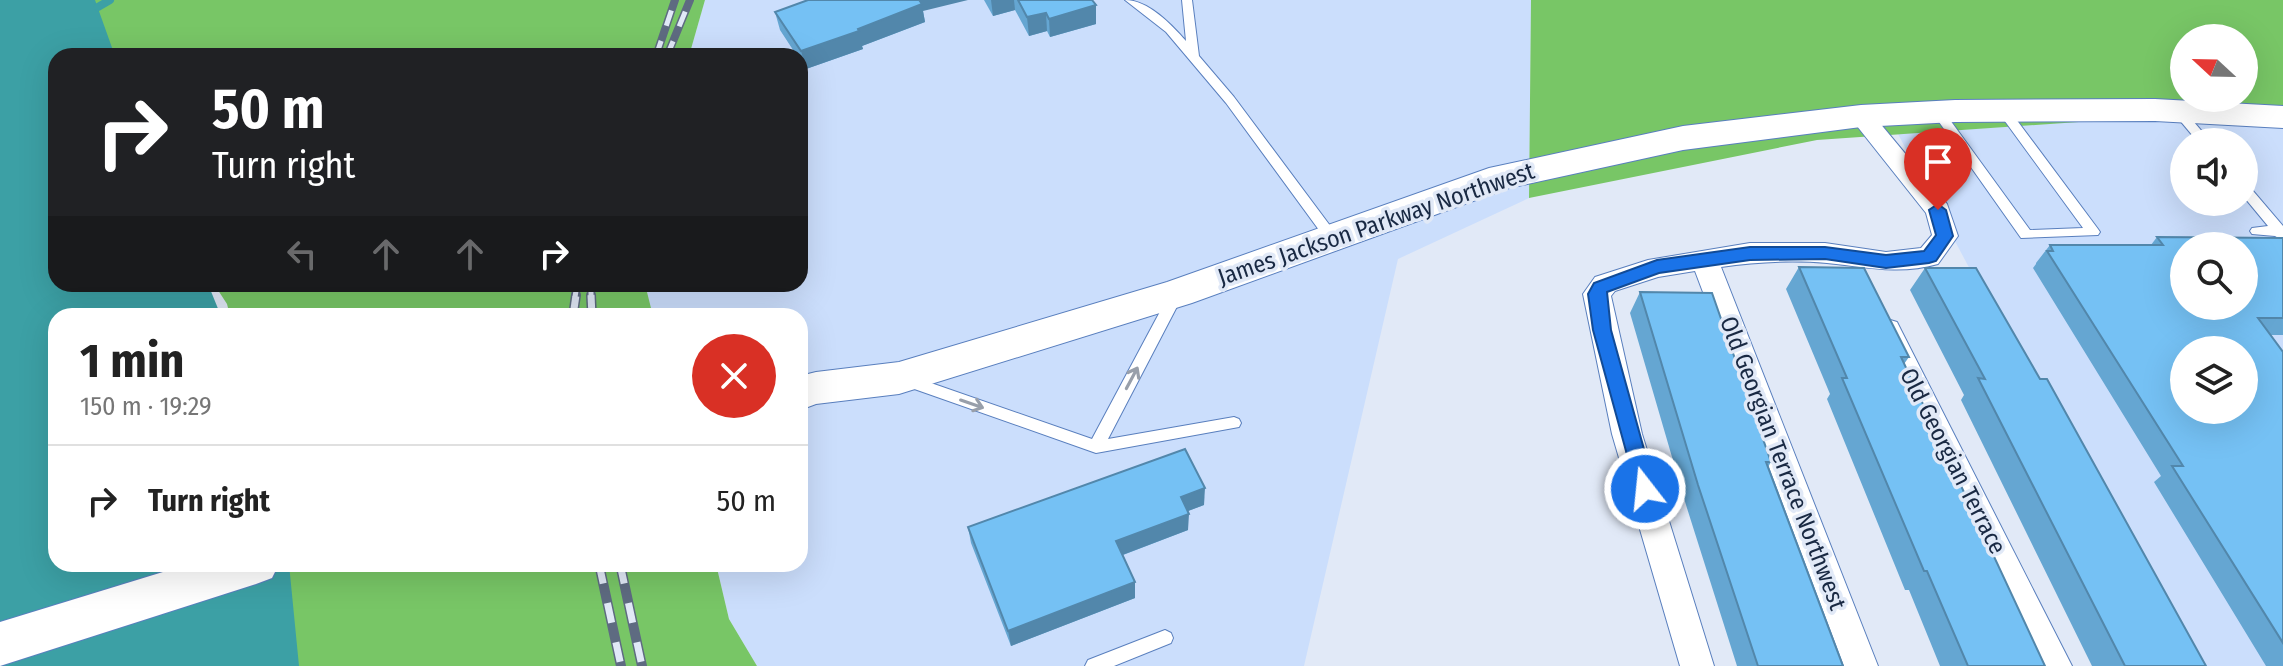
<!DOCTYPE html>
<meta charset="utf-8">
<style>
:root{--surface:#fff;--page:#f2f2f2;--text:#222;--muted:#767676;--line:#e0e0e0}
body{margin:0;font-family:"Fira Sans Condensed",sans-serif;background:var(--page);color:var(--text);height:100vh;display:flex;flex-direction:column;font-size:30px;white-space:nowrap}
*{box-sizing:border-box;margin:0}
p{font-size:26px;color:var(--muted)}
.icon{flex:none;width:44px;height:44px;fill:none;stroke:currentColor;stroke-width:2;stroke-linecap:round;stroke-linejoin:round}
.map{position:relative;flex:1;overflow:hidden}
.sheet{position:absolute;left:48px;top:308px;width:760px;height:264px;display:flex;flex-direction:column;background:var(--surface);border-radius:24px;box-shadow:0 8px 32px #0002}
.sheet>*{flex:none}
.banner{position:absolute;left:48px;top:48px;width:760px;height:244px;border-radius:24px;box-shadow:0 8px 32px #0002;background:#202124;color:#fff;overflow:hidden}
.needle{width:52px;rotate:292deg}
.controls{position:absolute;left:2170px;top:24px;display:grid;gap:16px}
.controls a{display:grid;place-items:center;width:88px;height:88px;border-radius:50%;background:var(--surface);box-shadow:0 8px 32px #0002;font-size:40px}
.pin{position:absolute;display:grid;place-items:center;width:68px;height:68px;color:#fff;margin:-82px -34px;border-radius:50% 50% 50% 0;rotate:-45deg;box-shadow:0 0 8px #0007}
.pin .icon{rotate:45deg}
.me{position:absolute;width:88px;margin:-44px;rotate:344deg;stroke-linejoin:round;filter:drop-shadow(0 0 6px #0008)}
.turn{display:flex;align-items:center;gap:28px;height:168px;padding:0 32px;font-size:36px}
.turn .icon{width:104px;height:104px;stroke-width:2.5}
.turn b{display:block;font-size:56px;line-height:68px}
.lanes{display:flex;align-items:center;height:76px;padding:0 32px;background:#0003;justify-content:center;gap:40px;direction:ltr}
.lanes .off{opacity:.35}
.round{display:grid;place-items:center;flex:none;width:84px;height:84px;border-radius:42px;background:var(--page)}
.headline{display:flex;align-items:center;justify-content:space-between;height:136px;padding:0 32px}
h1{font-size:48px;font-weight:700;line-height:60px}
ul{padding:0;list-style:none}
li{display:flex;align-items:center;gap:24px;height:112px;padding:0 32px;border-top:2px solid var(--line)}
li div{flex:1}
li b{display:block;font-size:30px}
li em{font-style:normal}
.map>svg:first-child{display:block}
.built{fill:#cbdefc;fill-rule:evenodd}
.forest{fill:#78c666;fill-rule:evenodd}
.water{fill:#3ca0a5}
.lines{fill:none;stroke-linecap:round;stroke-linejoin:round}
.stream{stroke:#3ca0a5;stroke-width:8}
.service-casing{stroke:#597fbe;stroke-width:2}
.minor-casing{stroke:#597fbe;stroke-width:2}
.secondary-casing{stroke:#597fbe;stroke-width:2}
.service{fill:#fff;fill-rule:evenodd}
.minor{fill:#fff;fill-rule:evenodd}
.secondary{fill:#fff;fill-rule:evenodd}
.rail-far1-casing{stroke:#5e6b81;stroke-width:8}
.rail-casing{stroke:#5e6b81;stroke-width:10}
.rail-far1{stroke:#e1e9f7;stroke-width:5;stroke-dasharray:16;stroke-linecap:butt}
.rail{stroke:#e1e9f7;stroke-width:7;stroke-dasharray:20;stroke-linecap:butt}
.wall{fill:#65a6d2}
.shaded-wall{fill:#5287ab}
.building{fill:#75c1f4;stroke:#5287ab;stroke-width:2;fill-rule:evenodd}
.oneway{stroke:#989faa}
.route{fill:#1a73e8;stroke:#114b97;stroke-width:2}
.labels{text-anchor:middle;stroke-width:7;stroke-linejoin:round;paint-order:stroke}
.street-label{font-size:24px;fill:#192943;stroke:#e1e9f7}
</style>
<div class="map">
<svg width="2283" height="666" viewBox="0 0 2283 666">
<rect width="100%" height="100%" fill="#e1e9f7"/>
<g class="built">
<polygon points="705,0 1531,0 1529,198 1398,259 1304,666 757,666 729,619 716,564 800,564 800,316 653,316 645,284 800,284 800,56 689,56"/>
<path d="M 2194,114 L 2283,120 L 2283,666 L 2181,666 L 1898,134 ZM 2184,142 L 2244,142 L 2244,202 L 2184,202 ZM 2184,246 L 2244,246 L 2244,306 L 2184,306 ZM 2184,350 L 2244,350 L 2244,410 L 2184,410 Z"/>
</g>
<g class="forest">
<polygon points="90,0 705,0 689,56 93,56"/>
<path d="M 1531,0 L 2283,0 L 2283,120 L 2194,114 L 1817,140 L 1529,198 ZM 2184,38 L 2244,38 L 2244,98 L 2184,98 Z"/>
<polygon points="214,284 645,284 653,316 230,316 227,304"/>
<polygon points="285,564 716,564 729,619 757,666 286,666"/>
</g>
<polygon class="water" points="0,0 95,0 115,56 56,56 56,284 208,284 221,316 56,316 56,564 289,564 299,666 0,666"/>
<g class="lines">
<polyline class="stream" points="98,7 110,0"/>
<g class="service-casing">
<g id="service">
<path d="M 1125,0 C 1148,0 1171,24 1186,41 L 1182,0 L 1192,0 L 1199,56 L 1234,97 L 1337,235 L 1339,238 L 1337,241 L 1327,241 L 1226,103 L 1166,32 Z"/>
<polygon points="2003,106 2007,107 2098,229 2100,232 2098,235 2021,238 1932,112 1934,109 1942,109 2030,230 2083,228 1999,113 1999,107"/>
<polygon points="2178,107 2182,108 2211,142 2198,142 2172,111"/>
<polygon points="2244,184 2248,185 2283,226 2283,241 2275,236 2252,234 2250,231 2252,228 2268,226 2244,197"/>
<polygon points="1176,290 1183,295 1108,439 1234,417 1239,419 1241,423 1239,427 1096,453 903,385 901,381 903,377 908,375 1092,439 1171,291"/>
<polygon points="1165,630 1171,633 1173,638 1171,643 1114,666 1085,666 1088,660"/>
</g>
</g>
<g class="minor-casing">
<g id="minor">
<path d="M 1861,108 L 1869,110 L 1947,204 L 1958,236 L 1938,264 C 1900,275 1866,267 1827,263 C 1792,260 1755,262 1721,267 L 1878,666 L 1844,666 L 1695,271 L 1658,277 L 1615,291 L 1611,296 L 1642,434 L 1714,666 L 1680,666 L 1612,434 L 1583,294 L 1595,277 L 1648,260 L 1750,243 L 1825,243 L 1886,252 L 1921,248 L 1932,235 L 1926,213 L 1849,116 L 1853,110 Z"/>
<polygon points="1887,319 1897,322 1901,330 2072,666 2037,666 1873,330 1877,322"/>
</g>
</g>
<g class="secondary-casing">
<g id="secondary">
<polygon points="2155,99 2283,106 2283,128 2155,121 1955,122 1861,127 1683,150 1509,188 1192,303 899,394 816,404 800,410 800,376 816,372 899,362 1167,282 1489,168 1683,126 1861,105 1955,100"/>
<polygon points="189,564 279,564 272,578 256,584 0,666 0,622"/>
</g>
</g>
<use href="#service" class="service"/>
<use href="#minor" class="minor"/>
<use href="#secondary" class="secondary"/>
<g class="rail-far1-casing">
<g id="rail-far1">
<polyline points="656,56 675,0"/>
<polyline points="667,56 690,0"/>
<polyline points="591,284 591,297"/>
<polyline points="575,297 577,284"/>
</g>
</g>
<g class="rail-casing">
<g id="rail">
<polyline points="591,295 592,316"/>
<polyline points="573,316 576,295"/>
<polyline points="599,564 621,666"/>
<polyline points="620,564 642,666"/>
</g>
</g>
<use href="#rail-far1" class="rail-far1"/>
<use href="#rail" class="rail"/>
</g>
<g class="wall">
<polygon points="984,0 1092,0 1096,5 1096,24 1050,37 1047,31 1029,36 1015,10 993,16"/>
<polygon points="923,11 925,22 862,46 863,49 806,69 800,60 800,56 797,56 780,30 775,12"/>
<polygon points="2157,237 2283,238 2283,335 2271,335 2283,352 2283,666 2266,666 2154,482 2161,476 2033,268 2036,264 2036,263 2050,245 2151,245"/>
<polygon points="1799,267 1909,357 1904,364 2045,666 1940,666 1909,590 1905,590 1827,399 1830,394 1786,289"/>
<polygon points="1925,268 2206,666 2092,666 1961,400 1964,395 1910,290"/>
<polygon points="1640,292 1771,462 1768,467 1843,666 1737,666 1686,505 1630,313"/>
<polygon points="1204,505 1188,511 1188,530 1123,555 1135,582 1135,598 1011,646 971,543 968,527"/>
</g>
<g class="shaded-wall">
<polygon points="916,0 968,0 923,11 925,22 862,46 863,49 806,69 801,51 858,29"/>
<polygon points="991,0 1014,0 1015,10 993,16"/>
<polygon points="1096,5 1096,24 1050,37 1049,19"/>
<polygon points="1046,13 1047,31 1029,36 1027,17"/>
<polygon points="1205,488 1204,505 1180,514 1181,497"/>
<polygon points="1189,514 1188,530 1117,557 1116,541"/>
<polygon points="1135,582 1135,598 1011,646 1008,631"/>
</g>
<g class="building">
<polygon points="808,0 919,0 922,4 858,29 859,31 801,51 775,12"/>
<polygon points="1018,0 1092,0 1096,5 1049,19 1046,13 1027,17"/>
<path d="M 2157,237 L 2283,238 L 2283,318 L 2258,318 L 2283,352 L 2283,643 L 2172,466 L 2183,466 L 2047,251 L 2053,251 L 2050,245 L 2163,245 ZM 2184,246 L 2244,246 L 2244,306 L 2184,306 ZM 2184,350 L 2244,350 L 2244,410 L 2184,410 Z"/>
<polygon points="1799,267 1864,268 1909,357 1901,357 2045,666 1968,666 1927,571 1924,571 1842,378 1847,378"/>
<polygon points="1925,268 1976,268 2040,379 2047,379 2206,666 2125,666 1978,378 1985,379"/>
<polygon points="1640,292 1712,293 1771,462 1766,462 1843,666 1758,666 1698,485"/>
<polygon points="1185,449 1205,488 1181,497 1189,514 1116,541 1135,582 1008,631 968,527"/>
</g>
<defs><path id="oneway-shaft" d="M-6 0H5M1.5-3L5.5 0L1.5 3" fill="none" stroke-width="1.6" stroke-linecap="round" stroke-linejoin="round" transform="scale(2)"/></defs>
<g class="oneway">
<use href="#oneway-shaft" transform="translate(1132 378) rotate(-62)"/>
<use href="#oneway-shaft" transform="translate(972 404) rotate(19)"/>
</g>
<polygon class="route" points="1938,204 1946,210 1953,236 1936,261 1929,263 1886,268 1825,259 1750,260 1659,273 1607,292 1611,330 1655,489 1652,495 1645,497 1638,495 1593,330 1588,294 1594,283 1657,260 1750,247 1825,247 1886,255 1924,251 1936,235 1929,210"/>
<g class="labels">
<g class="street-label">
<text transform="translate(1376 224) rotate(-19)" y="8">James Jackson Parkway Northwest</text>
<text transform="translate(1953 461) rotate(63)" y="8">Old Georgian Terrace</text>
<text transform="translate(1783 463) rotate(69)" y="8">Old Georgian Terrace Northwest</text>
</g>
</g>
</svg>
<div class="controls">
<a><svg class="needle" viewBox="-14 -14 28 28"><path d="M0-13l5 13h-10z" fill="#e53935"/><path d="M0 13l5-13h-10z" fill="#767676"/></svg></a>
<a><svg class="icon" aria-label="sound" viewBox="0 0 24 24"><path d="M4 9h4l5-4v14l-5-4H4zM17 9q2 3 0 6"/></svg></a>
<a><svg class="icon" aria-label="search" viewBox="0 0 24 24"><circle cx="10" cy="10" r="6"/><path d="M15 15l6 6"/></svg></a>
<a><svg class="icon" aria-label="layers" viewBox="0 0 24 24"><path d="M12 4l9 5-9 5-9-5zM3 14l9 5 9-5"/></svg></a>
</div>
<div class="pin" style="left:1938px;top:210px;background:#d93025"><svg class="icon" aria-label="arrive" viewBox="0 0 24 24"><path d="M6 21V4h12l-3 4 3 4H6"/></svg></div>
<svg class="me" style="left:1645px;top:489px" viewBox="-20 -20 40 40"><circle r="17" fill="#1a73e8" stroke="#fff" stroke-width="3"/><path d="M0-11L8 9 0 5-8 9z" fill="#fff"/></svg>
<div class="banner">
<div class="turn"><svg class="icon" aria-label="right" viewBox="0 0 24 24"><path d="M7 20v-9h11M14 6l5 5-5 5"/></svg><div><b>50 m</b>Turn right</div></div>
<div class="lanes"><svg class="icon off" aria-label="left" viewBox="0 0 24 24"><path d="M17 20v-9H6M10 6l-5 5 5 5"/></svg><svg class="icon off" aria-label="ahead" viewBox="0 0 24 24"><path d="M12 20V5M6 11l6-6 6 6"/></svg><svg class="icon off" aria-label="ahead" viewBox="0 0 24 24"><path d="M12 20V5M6 11l6-6 6 6"/></svg><svg class="icon" aria-label="right" viewBox="0 0 24 24"><path d="M7 20v-9h11M14 6l5 5-5 5"/></svg></div>
</div>
<section class="sheet">
<div class="headline"><div><h1>1 min</h1><p>150 m · 19:29</p></div><a class="round" style="background:#d93025;color:#fff"><svg class="icon" aria-label="close" viewBox="0 0 24 24"><path d="M6 6l12 12M18 6L6 18"/></svg></a></div>
<ul>
<li><svg class="icon" aria-label="right" viewBox="0 0 24 24"><path d="M7 20v-9h11M14 6l5 5-5 5"/></svg><div><b>Turn right</b></div><em>50 m</em></li>
</ul>
</section>
</div>
